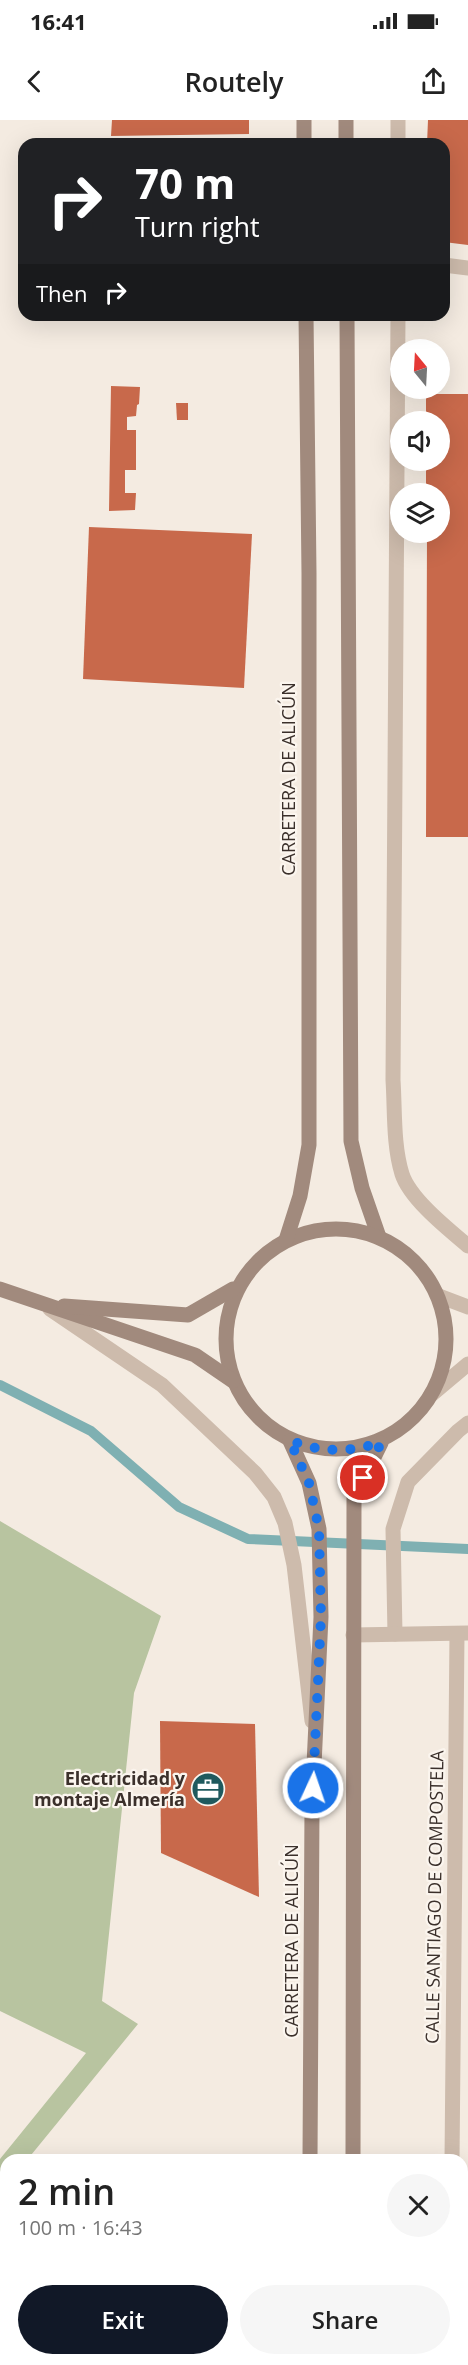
<!DOCTYPE html>
<meta charset="utf-8">
<style>
:root{--surface:#fff;--page:#f6f6f6;--text:#222;--muted:#767676;--accent:#111827}
body{margin:0;font-family:"Open Sans",sans-serif;background:var(--page);color:var(--text);height:100vh;display:flex;flex-direction:column;font-size:22px;white-space:nowrap}
*{box-sizing:border-box;margin:0}
p{font-size:20px;color:var(--muted)}
.icon{flex:none;width:33px;height:33px;fill:none;stroke:currentColor;stroke-width:2;stroke-linecap:round;stroke-linejoin:round}
.map{position:relative;flex:1;overflow:hidden}
.sheet{position:absolute;left:0px;top:2034px;width:468px;height:212px;display:flex;flex-direction:column;background:var(--surface);border-radius:18px 18px 0 0;box-shadow:0 6px 24px #0002}
.sheet>*{flex:none}
.guide{position:absolute;left:18px;top:18px;width:432px;height:183px;border-radius:18px;box-shadow:0 6px 24px #0002;background:#202124;color:#fff;overflow:hidden}
.needle{width:39px;rotate:342deg}
.fabs{position:absolute;left:390px;top:219px;display:grid;gap:12px}
.fabs a{display:grid;place-items:center;width:60px;height:60px;border-radius:50%;background:var(--surface);box-shadow:0 6px 24px #0002;font-size:30px}
.pin{position:absolute;display:grid;place-items:center;width:51px;height:51px;color:#fff;margin:-26px;border:3px solid #fff;border-radius:50%;box-shadow:0 2px 6px #0007}
.me{position:absolute;width:66px;margin:-33px;rotate:3deg;stroke-linejoin:round;filter:drop-shadow(0 0 4px #0008)}
.turn{display:flex;align-items:center;gap:21px;height:126px;padding:0 18px;font-size:27px}
.turn .icon{width:78px;height:78px;stroke-width:2.5}
.turn b{display:block;font-size:42px;line-height:51px}
.then{display:flex;align-items:center;height:57px;padding:0 18px;background:#0003;gap:12px;font-size:22px}
.round{display:grid;place-items:center;flex:none;width:63px;height:63px;border-radius:32px;background:var(--page)}
.summary{display:flex;align-items:center;justify-content:space-between;height:102px;padding:0 18px}
h1{font-size:36px;font-weight:600;line-height:45px}
.button{display:flex;gap:12px;margin-top:auto;padding:12px 18px}
.button a{flex:1;height:69px;border-radius:36px;background:var(--accent);color:#fff;font-size:24px;font-weight:600;line-height:69px;text-align:center}
.button a+a{background:var(--page);color:var(--text)}
.status{display:flex;justify-content:space-between;align-items:center;height:42px;padding:0 30px;background:var(--surface);direction:ltr}
.status svg{height:16px;fill:currentColor}
header{display:flex;justify-content:space-between;align-items:center;height:78px;padding:0 18px;background:var(--surface);font-size:27px;font-weight:600}
.map>svg:first-child{display:block}
.green{fill:#b8c4a0}
.lines{fill:none;stroke-linecap:round;stroke-linejoin:round}
.stream{stroke:#7fb0b2;stroke-width:10}
.building{fill:#c8694b}
.street{stroke:#cdbbac;stroke-width:15}
.secondary{stroke:#a18a7d;stroke-width:15}
.route{stroke:#1a73e8;stroke-width:10;stroke-dasharray:0 18}
.labels{text-anchor:middle;stroke-width:4.5;stroke-linejoin:round;paint-order:stroke}
.street-label{font-size:18px;fill:#3b302b;stroke:#fbf5ee}
.poi-label{font-size:18px;font-weight:bold;fill:#3b302b;stroke:#fbf5ee;text-anchor:end}
</style>
<div class="status"><b>16:41</b><svg viewBox="0 0 49 12"><path d="M0 12V9h3v3zM5 12V6h3v6zM10 12V3h3v9zM15 12V0h3v12zM26 1h20v11H26zM47 4h2v5h-2z"/></svg></div>
<header><svg class="icon" aria-label="back" viewBox="0 0 24 24"><path d="M15 5l-7 7 7 7"/></svg>Routely<svg class="icon" aria-label="share" viewBox="0 0 24 24"><path d="M12 15V3M7 8l5-5 5 5M5 13v7h14v-7"/></svg></header>
<div class="map">
<svg width="468" height="2245" viewBox="0 0 468 2245">
<rect width="100%" height="100%" fill="#f4ebe1"/>
<polygon class="green" points="0,1401 161,1496 134,1573 102,1881 138,1904 27,2040 6,2040 6,2065 0,2073 0,2039 86,1933 0,1891"/>
<g class="lines">
<polyline class="stream" points="0,1265 91,1311 179,1387 248,1419 468,1429"/>
</g>
<g class="building">
<polygon points="112,0 249,0 249,14 111,16"/>
<polygon points="428,0 468,0 468,125 444,122 444,24 427,24"/>
<polygon points="249,19 249,24 160,24 160,20"/>
<polygon points="111,266 140,267 139,284 137,285 136,296 127,297 127,310 136,310 136,350 125,350 125,373 136,373 135,390 109,391"/>
<polygon points="426,274 468,274 468,717 426,717 427,412 440,412 440,374 426,374 426,340 440,340 440,302 426,302"/>
<polygon points="176,283 188,283 188,300 177,300"/>
<polygon points="89,407 252,414 244,568 83,559"/>
<polygon points="160,1601 255,1604 259,1777 161,1733"/>
</g>
<g class="lines">
<g class="street">
<polyline points="398,0 398,24"/>
<polyline points="444,145 468,148"/>
<path d="M 398,195 L 393,960 C 395,990 393,1025 402,1054 C 410,1079 448,1109 468,1126"/>
<polyline points="439,1176 468,1187"/>
<polyline points="50,1189 162,1265 255,1353 274,1377 285,1403 294,1445 312,1601"/>
<polyline points="431,1275 468,1244"/>
<polyline points="395,1514 393,1409 408,1362 458,1311 468,1303"/>
<polyline points="353,1515 468,1513"/>
<polyline points="452,2040 457,1514"/>
<polyline points="462,2211 468,2211"/>
<polyline points="450,2245 450,2240"/>
</g>
<g class="secondary">
<polyline points="304,0 304,24"/>
<polyline points="346,0 346,24"/>
<polyline points="347,195 351,1021 362,1068 379,1117"/>
<circle cx="336" cy="1219" r="110"/>
<polyline points="286,1120 300,1076 309,1025 309,453 306,195"/>
<polyline points="0,1169 195,1235 233,1261"/>
<polyline points="64,1186 188,1195 233,1169"/>
<polyline points="290,1321 309,1363 319,1409 321,1497 312,1687 310,2040"/>
<polyline points="353,2040 354,1378 381,1323"/>
<polyline points="309,2245 309,2240"/>
<polyline points="353,2245 353,2240"/>
</g>
</g>
<g class="lines">
<polyline class="route" points="313,1668 321,1497 319,1409 309,1363 290,1321 323,1330 355,1329 381,1323 363,1358"/>
</g>
<defs>
<g id="office-disc" transform="scale(1.725)"><circle r="9.5" fill="#1f5a5e" stroke="#fbf5ee"/><path d="M-6-3h4V-5.5h4V-3h4V5H-6ZM-1-4.5V-3h2v-1.5ZM-6 0V1H6V0Z" fill="#fff"/></g>
</defs>
<g fill-rule="evenodd">
<use href="#office-disc" x="208" y="1669"/>
</g>
<g class="labels">
<g class="street-label">
<text transform="translate(289 659) rotate(-90)" y="6">CARRETERA DE ALICÚN</text>
<text transform="translate(435 1777) rotate(-89)" y="6">CALLE SANTIAGO DE COMPOSTELA</text>
<text transform="translate(292 1821) rotate(-90)" y="6">CARRETERA DE ALICÚN</text>
</g>
<g class="poi-label">
<text x="185" y="1665">Electricidad y<tspan x="185" dy="21">montaje Almería</tspan></text>
</g>
</g>
</svg>
<div class="fabs">
<a><svg class="needle" viewBox="-14 -14 28 28"><path d="M0-13l5 13h-10z" fill="#e53935"/><path d="M0 13l5-13h-10z" fill="#767676"/></svg></a>
<a><svg class="icon" aria-label="sound" viewBox="0 0 24 24"><path d="M4 9h4l5-4v14l-5-4H4zM17 9q2 3 0 6"/></svg></a>
<a><svg class="icon" aria-label="layers" viewBox="0 0 24 24"><path d="M12 4l9 5-9 5-9-5zM3 14l9 5 9-5"/></svg></a>
</div>
<div class="pin" style="left:363px;top:1358px;background:#d93025"><svg class="icon" aria-label="arrive" viewBox="0 0 24 24"><path d="M6 21V4h12l-3 4 3 4H6"/></svg></div>
<svg class="me" style="left:313px;top:1668px" viewBox="-20 -20 40 40"><circle r="17" fill="#1a73e8" stroke="#fff" stroke-width="3"/><path d="M0-11L8 9 0 5-8 9z" fill="#fff"/></svg>
<div class="guide">
<div class="turn"><svg class="icon" aria-label="right" viewBox="0 0 24 24"><path d="M7 20v-9h11M14 6l5 5-5 5"/></svg><div><b>70 m</b>Turn right</div></div>
<div class="then">Then<svg class="icon" aria-label="right" viewBox="0 0 24 24"><path d="M7 20v-9h11M14 6l5 5-5 5"/></svg></div>
</div>
<section class="sheet">
<div class="summary"><div><h1>2 min</h1><p>100 m · 16:43</p></div><a class="round"><svg class="icon" aria-label="close" viewBox="0 0 24 24"><path d="M6 6l12 12M18 6L6 18"/></svg></a></div>
<div class="button"><a>Exit</a><a>Share</a></div>
</section>
</div>
